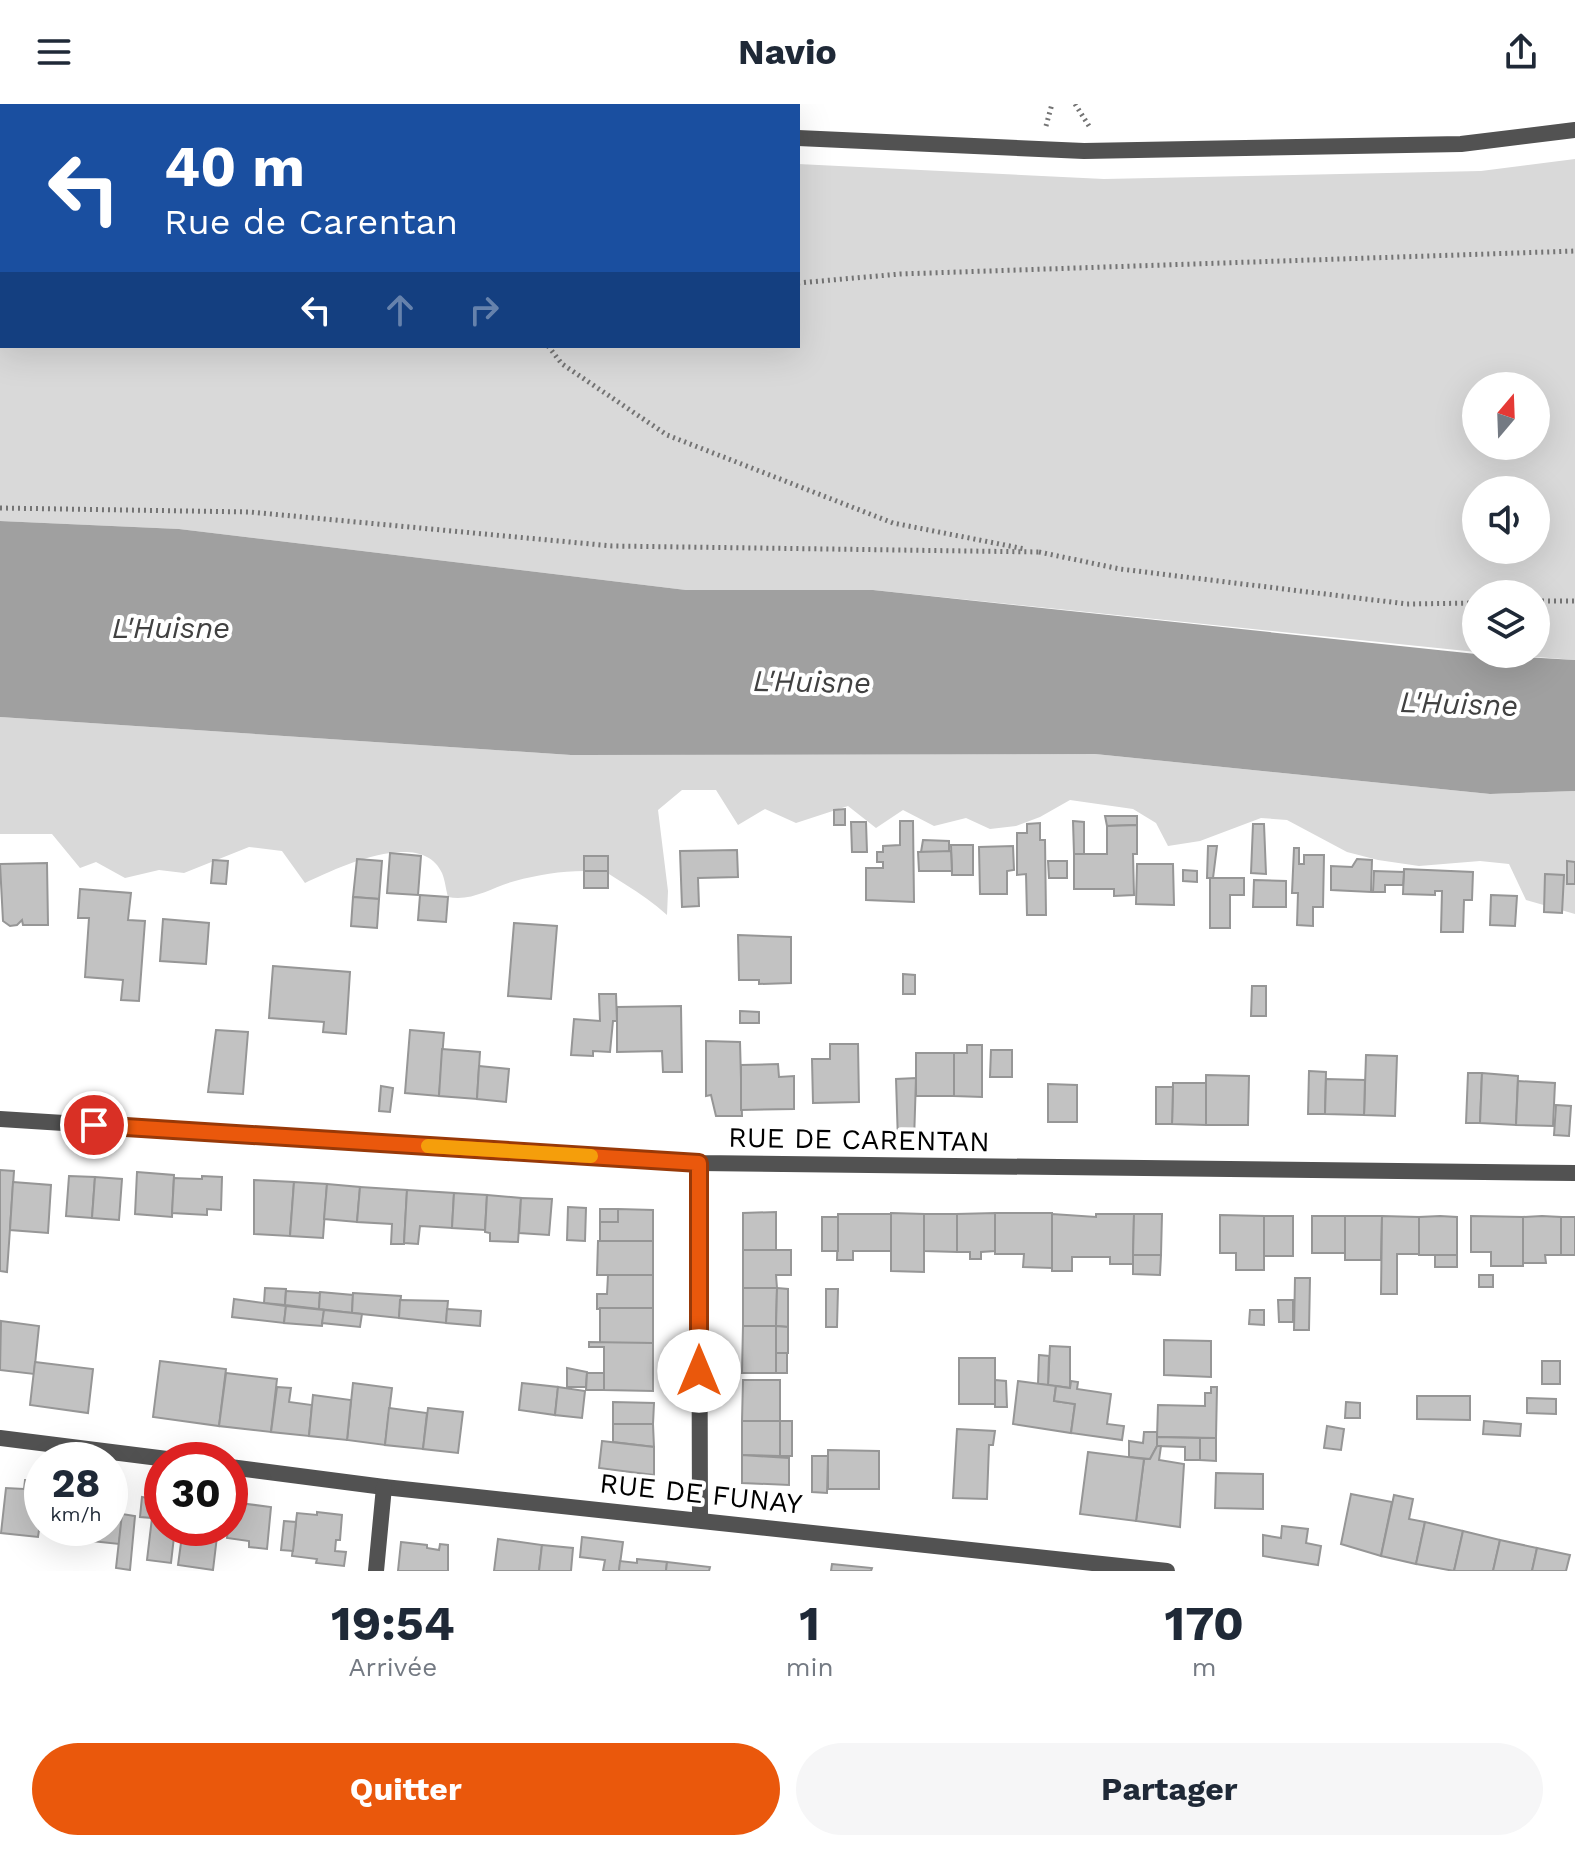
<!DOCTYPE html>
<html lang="fr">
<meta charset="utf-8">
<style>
:root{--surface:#fff;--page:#f6f6f7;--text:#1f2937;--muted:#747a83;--accent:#ea580c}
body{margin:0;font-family:"Work Sans",sans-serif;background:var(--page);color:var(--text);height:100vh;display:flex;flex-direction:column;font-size:30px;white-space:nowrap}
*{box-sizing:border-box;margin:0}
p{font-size:26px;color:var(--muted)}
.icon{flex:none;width:44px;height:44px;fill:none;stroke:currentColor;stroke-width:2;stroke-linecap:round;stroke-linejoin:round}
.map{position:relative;height:1467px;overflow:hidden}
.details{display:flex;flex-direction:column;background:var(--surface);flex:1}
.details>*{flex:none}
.top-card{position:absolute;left:0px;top:0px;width:800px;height:244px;box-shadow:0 8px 32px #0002;background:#1a4fa0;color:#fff;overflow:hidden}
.needle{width:52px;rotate:19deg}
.fabs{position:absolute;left:1462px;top:268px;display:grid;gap:16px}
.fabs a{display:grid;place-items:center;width:88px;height:88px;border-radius:50%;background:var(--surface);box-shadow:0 8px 32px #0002;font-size:40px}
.speed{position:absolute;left:24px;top:1338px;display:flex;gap:16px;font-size:40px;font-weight:700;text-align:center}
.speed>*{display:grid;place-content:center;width:104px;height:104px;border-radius:50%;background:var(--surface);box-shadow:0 8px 32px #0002;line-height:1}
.speed small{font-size:20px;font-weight:400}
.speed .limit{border:12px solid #d22;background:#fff;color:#111}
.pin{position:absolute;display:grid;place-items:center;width:68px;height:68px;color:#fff;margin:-34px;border:4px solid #fff;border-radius:50%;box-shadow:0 2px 8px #0007}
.me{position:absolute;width:88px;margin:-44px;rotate:0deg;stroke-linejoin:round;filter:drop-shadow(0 0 6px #0008)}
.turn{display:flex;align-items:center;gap:28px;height:168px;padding:0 32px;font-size:36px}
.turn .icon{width:104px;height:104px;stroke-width:2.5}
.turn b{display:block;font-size:56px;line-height:68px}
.lanes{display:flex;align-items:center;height:76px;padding:0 32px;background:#0003;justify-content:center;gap:40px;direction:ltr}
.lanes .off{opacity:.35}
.eta{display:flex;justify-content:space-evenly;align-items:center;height:136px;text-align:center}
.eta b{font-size:48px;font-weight:700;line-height:56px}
.action{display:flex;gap:16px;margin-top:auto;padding:16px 32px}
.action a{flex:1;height:92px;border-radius:48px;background:var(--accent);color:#fff;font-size:32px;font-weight:700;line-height:92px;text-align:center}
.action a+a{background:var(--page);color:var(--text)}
header{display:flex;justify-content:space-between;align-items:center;height:104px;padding:0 32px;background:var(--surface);font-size:36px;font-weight:700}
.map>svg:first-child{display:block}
.green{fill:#d9d9d9;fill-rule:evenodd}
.water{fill:#a0a0a0}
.building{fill:#c2c2c2;stroke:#969696;stroke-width:2}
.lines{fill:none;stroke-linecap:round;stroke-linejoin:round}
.path{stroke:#747474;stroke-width:5;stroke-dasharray:2 4;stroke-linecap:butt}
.minor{stroke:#525252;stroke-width:16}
.route-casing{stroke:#983908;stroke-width:20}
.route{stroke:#ea580c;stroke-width:14}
.slow{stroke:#f59e0b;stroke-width:14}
.labels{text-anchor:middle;stroke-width:8;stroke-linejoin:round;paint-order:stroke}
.street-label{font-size:28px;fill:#000;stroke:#fff}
.water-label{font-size:30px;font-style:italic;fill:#414141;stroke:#fff}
</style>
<header><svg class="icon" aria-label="menu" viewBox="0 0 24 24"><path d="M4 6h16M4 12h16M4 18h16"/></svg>Navio<svg class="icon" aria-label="share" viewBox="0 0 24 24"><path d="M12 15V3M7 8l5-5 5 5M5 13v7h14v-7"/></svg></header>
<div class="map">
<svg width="1575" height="1467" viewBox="0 0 1575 1467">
<rect width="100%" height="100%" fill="#fff"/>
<g class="green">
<path d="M 0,9 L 2,242 L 798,242 L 798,60 L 1104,75 L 1481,67 L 1575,55 L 1575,556 L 1497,550 L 1536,550 L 1536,490 L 1476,490 L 1476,548 L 873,486 L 686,486 L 179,425 L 0,417 ZM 1476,282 L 1536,282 L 1536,342 L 1476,342 ZM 1476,386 L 1536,386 L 1536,446 L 1476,446 Z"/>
<path d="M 0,613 L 571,651 L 1095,650 L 1490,690 L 1575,687 L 1575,810 L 1526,796 L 1509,760 L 1480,757 L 1419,762 L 1378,756 L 1347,748 L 1287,716 L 1261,714 L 1200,737 L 1168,742 L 1156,719 L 1133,705 L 1070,696 L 1040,713 L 1016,722 L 990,725 L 966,714 L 934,722 L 903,706 L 876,724 L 848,702 L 796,719 L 765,705 L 738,721 L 716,686 L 682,686 L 658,706 L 668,787 L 667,811 C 641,787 611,774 584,752 L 584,767 C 561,767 537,771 515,777 C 492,783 472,798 448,793 C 446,786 445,776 442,769 C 421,723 335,765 305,779 L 282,747 L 249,743 L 184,769 L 159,766 L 125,774 L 96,758 L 80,764 L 52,730 L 0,730 Z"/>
</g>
<polygon class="water" points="0,417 179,425 686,486 873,486 1476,550 1575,556 1575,687 1490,690 1095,650 571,651 0,613"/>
<g class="building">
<polygon points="845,705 845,721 834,721 834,706"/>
<polygon points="1105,712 1137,712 1137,721 1107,722"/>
<polygon points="900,717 913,717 914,798 866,796 866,764 883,764 883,758 877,758 877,748 883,748 883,742 900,741"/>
<polygon points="1073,717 1084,718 1084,750 1074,750"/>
<polygon points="851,718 866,718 867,748 852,748"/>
<polygon points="1040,719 1040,736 1045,736 1046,811 1027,811 1026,770 1017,771 1017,729 1027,729 1027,720"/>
<polygon points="1253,720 1264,720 1266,770 1251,769"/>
<polygon points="1137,721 1137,750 1133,750 1134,791 1114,792 1114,785 1074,785 1074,750 1107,750 1107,722"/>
<polygon points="923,736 949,737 949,748 921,748"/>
<polygon points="951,741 973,741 973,771 952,771"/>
<polygon points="1013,742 1014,766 1007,767 1007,790 980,790 979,743"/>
<polygon points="1208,742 1217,742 1213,774 1207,774"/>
<polygon points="1294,744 1299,744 1299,760 1304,760 1304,751 1324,751 1323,803 1313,803 1313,822 1297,821 1298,789 1292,789"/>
<polygon points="737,746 738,773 698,774 699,802 682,803 680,747"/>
<polygon points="951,747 952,767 919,767 918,748"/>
<polygon points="390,749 421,752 418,791 387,789"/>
<rect x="584" y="752" width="24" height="15"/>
<polygon points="357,755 382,757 379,795 353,793"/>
<polygon points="1357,755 1372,756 1371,788 1331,786 1331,762 1352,763"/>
<polygon points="213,756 228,757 226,780 211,779"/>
<polygon points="1048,757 1067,757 1067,774 1049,774"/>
<polygon points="1567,757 1575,758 1575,780 1567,780"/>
<polygon points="47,759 48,821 23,821 22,816 17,821 10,822 3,817 0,760"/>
<polygon points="1137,760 1173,760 1174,801 1136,800"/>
<polygon points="1404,765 1473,768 1472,796 1464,796 1463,828 1441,828 1442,787 1435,787 1435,791 1403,790"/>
<polygon points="1183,766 1197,767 1197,778 1183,777"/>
<rect x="584" y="767" width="24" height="17"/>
<polygon points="1374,767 1404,768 1403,781 1385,781 1385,788 1373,788"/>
<polygon points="1545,770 1564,771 1562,809 1544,808"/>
<polygon points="1210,774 1244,774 1244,791 1230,791 1230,824 1210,824"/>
<polygon points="1254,776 1286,777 1286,803 1253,803"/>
<polygon points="80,785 131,789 128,816 145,817 139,897 121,896 123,876 85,873 89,814 78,814"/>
<polygon points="420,791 448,793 446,818 418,816"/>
<polygon points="1491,791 1517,792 1515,822 1490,821"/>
<polygon points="353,793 379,795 377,824 351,822"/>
<polygon points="163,815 209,819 206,860 160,857"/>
<polygon points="514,819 557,822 551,895 508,892"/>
<polygon points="738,831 791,833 791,879 759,880 759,876 739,876"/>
<polygon points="273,862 350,868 346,930 323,928 324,918 269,914"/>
<polygon points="903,870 915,871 915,890 903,890"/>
<polygon points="1252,882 1266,882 1266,912 1251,912"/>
<polygon points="599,890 616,890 617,917 613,917 610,948 593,947 593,952 571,951 574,915 600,917"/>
<polygon points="681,902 682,968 663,968 662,947 617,948 617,903"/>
<polygon points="740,907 759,908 759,919 740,919"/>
<polygon points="216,926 248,928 243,990 208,988"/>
<polygon points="410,926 444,929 439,992 405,989"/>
<polygon points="706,937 740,938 742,1012 716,1012 711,991 706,992"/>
<polygon points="830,940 858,940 859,998 813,999 812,955 830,955"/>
<polygon points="967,941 982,941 982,993 954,992 954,949 967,949"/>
<polygon points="442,945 480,948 477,995 439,992"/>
<polygon points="991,946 1012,946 1012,973 990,973"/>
<rect x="916" y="949" width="38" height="43"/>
<polygon points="1366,951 1397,952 1395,1012 1364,1011"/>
<polygon points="778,960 779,973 794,972 794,1005 741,1006 741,961"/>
<polygon points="479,962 509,965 506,998 477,995"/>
<polygon points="1309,967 1326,968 1325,1010 1308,1010"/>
<polygon points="1468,969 1482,969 1480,1019 1466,1019"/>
<polygon points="1482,969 1518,972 1516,1021 1480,1019"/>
<polygon points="1206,971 1249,972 1248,1021 1206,1021"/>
<polygon points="916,974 914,1037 898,1038 896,975"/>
<polygon points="1326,975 1365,976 1364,1011 1325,1010"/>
<polygon points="1518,977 1555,979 1553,1022 1516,1021"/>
<polygon points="1173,979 1206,979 1206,1021 1172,1020"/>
<polygon points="1048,980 1077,981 1077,1018 1048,1018"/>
<polygon points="381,982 393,984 390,1008 379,1007"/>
<polygon points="1156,983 1173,983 1172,1020 1156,1020"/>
<polygon points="1556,1001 1571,1002 1569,1032 1554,1031"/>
<polygon points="0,1066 14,1067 7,1168 0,1167"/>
<polygon points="137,1068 174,1071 172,1113 135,1110"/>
<polygon points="69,1072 95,1073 92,1114 66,1112"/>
<polygon points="202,1072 222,1073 221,1106 207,1105 207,1111 172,1109 174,1074 202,1075"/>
<polygon points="95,1073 122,1075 119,1116 92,1114"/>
<polygon points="254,1076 294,1078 290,1132 254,1130"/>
<polygon points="13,1078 51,1081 48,1129 10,1126"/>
<polygon points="294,1078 327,1080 323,1134 290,1132"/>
<polygon points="327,1080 360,1083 357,1118 324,1115"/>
<polygon points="360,1083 407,1086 404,1140 391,1140 392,1120 357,1118"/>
<polygon points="407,1086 454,1089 452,1124 420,1122 418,1140 404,1139"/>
<polygon points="454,1089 487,1091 485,1126 452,1124"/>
<polygon points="487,1091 521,1094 518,1138 490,1137 490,1129 485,1128"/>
<polygon points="521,1094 552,1095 549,1131 519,1129"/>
<polygon points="568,1103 586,1104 585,1137 567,1136"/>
<rect x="600" y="1105" width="18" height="13"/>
<polygon points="618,1105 653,1106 653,1137 600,1137 600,1118 618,1118"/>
<polygon points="776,1108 776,1146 743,1146 743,1109"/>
<polygon points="891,1109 924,1110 924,1168 891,1167"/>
<polygon points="995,1109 995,1147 981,1148 981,1155 970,1155 970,1148 957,1148 957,1110"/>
<polygon points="995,1109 1052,1109 1052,1164 1023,1163 1024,1150 995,1150"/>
<polygon points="838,1110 891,1110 891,1147 853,1147 853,1156 837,1156"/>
<polygon points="924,1110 957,1110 957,1148 924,1147"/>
<polygon points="1052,1110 1096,1113 1096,1110 1134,1110 1133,1160 1110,1160 1110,1153 1072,1153 1072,1167 1052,1167"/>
<polygon points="1134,1110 1162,1110 1161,1151 1133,1151"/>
<polygon points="1220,1111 1264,1112 1264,1166 1236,1166 1236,1149 1220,1149"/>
<rect x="1264" y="1112" width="29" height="40"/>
<rect x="1312" y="1112" width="33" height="37"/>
<polygon points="1345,1112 1382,1112 1381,1156 1345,1156"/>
<polygon points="1382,1112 1419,1113 1419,1150 1397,1150 1397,1190 1381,1190"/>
<polygon points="1440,1112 1457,1113 1457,1151 1419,1151 1419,1113"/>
<polygon points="1471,1112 1523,1113 1523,1162 1491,1162 1491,1148 1471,1148"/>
<polygon points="1542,1112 1561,1113 1561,1151 1545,1151 1546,1159 1523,1159 1523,1113"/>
<rect x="822" y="1113" width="16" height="34"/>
<rect x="1561" y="1113" width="14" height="38"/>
<polygon points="598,1137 653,1137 653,1171 597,1171"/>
<polygon points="743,1146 791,1146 791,1171 776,1171 777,1184 743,1184"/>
<polygon points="1133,1151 1161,1151 1160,1171 1133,1170"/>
<rect x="1435" y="1151" width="22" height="12"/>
<polygon points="608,1171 653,1171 653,1204 597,1205 597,1190 607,1190"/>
<rect x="1479" y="1171" width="14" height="12"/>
<polygon points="1295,1174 1310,1174 1309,1226 1294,1226"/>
<polygon points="265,1184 286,1185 285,1201 264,1199"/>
<polygon points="743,1184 777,1184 776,1222 743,1222"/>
<polygon points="777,1184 788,1185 788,1223 776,1222"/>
<polygon points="826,1185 838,1185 837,1223 826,1223"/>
<polygon points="286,1187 320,1189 319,1205 285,1201"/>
<polygon points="320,1188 353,1191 352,1209 319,1205"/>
<polygon points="353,1189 401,1192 399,1214 352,1209"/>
<polygon points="234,1195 286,1202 284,1219 232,1213"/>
<polygon points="400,1196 448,1197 446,1219 399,1214"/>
<polygon points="1278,1196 1293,1196 1293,1218 1279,1218"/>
<polygon points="286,1202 324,1206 322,1222 284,1219"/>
<rect x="600" y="1204" width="53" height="35"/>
<polygon points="447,1205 481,1207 480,1222 446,1219"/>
<polygon points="324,1206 362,1210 360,1223 322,1219"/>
<polygon points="1250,1206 1264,1206 1264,1221 1249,1220"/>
<polygon points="1,1217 39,1222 34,1270 0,1266"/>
<polygon points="743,1222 776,1222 776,1269 742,1269"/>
<polygon points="776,1222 788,1223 788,1249 776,1249"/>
<polygon points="1164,1236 1211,1237 1211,1273 1164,1271"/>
<polygon points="589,1238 653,1239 653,1287 604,1286 604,1243 589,1243"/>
<polygon points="1050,1242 1070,1243 1070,1284 1048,1281"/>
<rect x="776" y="1249" width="11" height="20"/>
<polygon points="1039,1251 1049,1252 1048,1281 1038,1280"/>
<rect x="959" y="1254" width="36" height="46"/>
<polygon points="160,1257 226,1265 219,1322 153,1313"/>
<rect x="1542" y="1257" width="18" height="23"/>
<polygon points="35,1258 93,1265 88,1309 30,1301"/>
<polygon points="567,1264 587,1268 586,1283 567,1283"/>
<polygon points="226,1269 277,1275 271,1328 219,1322"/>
<polygon points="587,1269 604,1269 604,1286 586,1286"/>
<polygon points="743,1276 780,1276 780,1317 742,1317"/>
<polygon points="995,1276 1006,1277 1007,1303 995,1303"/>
<polygon points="1018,1277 1056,1282 1054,1297 1075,1300 1071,1329 1013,1320"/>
<polygon points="1071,1277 1078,1278 1077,1285 1111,1290 1107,1320 1124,1322 1122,1336 1071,1329 1075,1300 1054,1297 1056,1282 1070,1284"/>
<polygon points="353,1279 392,1284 385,1341 347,1336"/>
<polygon points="522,1279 558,1283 555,1311 519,1306"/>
<polygon points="277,1283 291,1284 289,1298 312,1301 309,1332 271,1328"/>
<polygon points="558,1283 585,1287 582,1314 555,1311"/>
<polygon points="1211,1283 1217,1283 1216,1334 1157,1333 1158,1301 1205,1302 1205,1289 1211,1289"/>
<polygon points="313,1291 351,1296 347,1336 309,1332"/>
<polygon points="1417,1292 1470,1292 1470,1316 1417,1315"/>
<polygon points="1527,1294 1556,1295 1556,1310 1527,1309"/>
<polygon points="613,1298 654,1299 653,1320 613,1320"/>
<polygon points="1346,1298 1360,1299 1360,1314 1345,1314"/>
<polygon points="389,1304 427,1309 423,1345 385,1341"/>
<polygon points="428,1304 463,1308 458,1349 423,1345"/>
<polygon points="742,1317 780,1317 780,1352 742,1351"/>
<rect x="780" y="1317" width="12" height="35"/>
<polygon points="1484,1317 1521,1320 1520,1332 1483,1330"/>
<polygon points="613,1320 653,1320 654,1343 613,1338"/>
<polygon points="1327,1322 1344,1325 1341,1346 1324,1344"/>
<polygon points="957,1325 995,1327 993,1341 989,1341 987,1395 953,1394"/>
<polygon points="1144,1328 1157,1328 1157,1342 1150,1355 1129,1353 1129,1337 1143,1339"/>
<polygon points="1157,1333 1200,1334 1200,1356 1185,1356 1185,1343 1157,1342"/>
<polygon points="1200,1334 1216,1334 1216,1357 1200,1356"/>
<polygon points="602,1337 654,1343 654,1371 599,1364"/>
<polygon points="1157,1342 1161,1342 1159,1356 1184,1360 1180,1423 1136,1417 1144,1355 1150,1355"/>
<polygon points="828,1346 879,1347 879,1385 828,1385"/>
<polygon points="1088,1348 1144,1355 1136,1417 1080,1410"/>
<polygon points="742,1351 789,1354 789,1381 742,1379"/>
<polygon points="812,1352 828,1352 827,1389 812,1388"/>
<polygon points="1216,1369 1263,1370 1263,1405 1215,1404"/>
<polygon points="25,1376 42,1378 42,1424 74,1424 73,1429 39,1426 38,1433 1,1429 6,1384 24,1385"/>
<polygon points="110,1386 110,1405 123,1407 119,1440 73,1435 74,1424 110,1424"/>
<polygon points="1351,1390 1392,1398 1381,1452 1341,1440"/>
<polygon points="1394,1391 1413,1395 1409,1415 1425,1418 1416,1460 1381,1452"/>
<polygon points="142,1393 162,1396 162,1424 175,1424 171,1459 147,1456 152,1414 140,1413"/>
<polygon points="231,1398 271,1403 267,1445 249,1443 249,1437 227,1434"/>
<polygon points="317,1408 342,1411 340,1436 336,1436 335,1447 346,1448 344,1462 316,1459 317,1455 292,1452 297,1409 317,1411"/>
<polygon points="122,1410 135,1412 130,1466 116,1464"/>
<polygon points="284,1417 296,1418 293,1447 281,1446"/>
<polygon points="1425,1418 1463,1427 1454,1467 1416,1460"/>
<polygon points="1282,1422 1308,1425 1306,1439 1321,1442 1318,1461 1263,1452 1263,1431 1281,1434"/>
<polygon points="183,1424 218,1424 213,1466 178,1461"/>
<polygon points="1463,1427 1500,1436 1493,1467 1454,1467"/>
<polygon points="582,1433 623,1438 619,1467 603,1467 605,1456 580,1453"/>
<polygon points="498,1435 542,1441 539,1467 494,1467"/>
<polygon points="1500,1436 1537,1444 1532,1467 1493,1467"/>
<polygon points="401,1438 427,1441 427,1444 439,1446 440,1440 448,1441 448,1467 398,1467"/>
<polygon points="542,1441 573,1444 571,1467 539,1467"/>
<polygon points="1537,1444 1570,1451 1566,1467 1532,1467"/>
<polygon points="637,1455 667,1458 666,1467 619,1467 620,1457 637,1459"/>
<polygon points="667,1458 710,1463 709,1467 666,1467"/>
<polygon points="832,1460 872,1464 871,1467 831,1467"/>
</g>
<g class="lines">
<g class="path">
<polyline points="1075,0 1089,22 1089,26"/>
<polyline points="1046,22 1052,0"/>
<polyline points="798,179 900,170 1575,147"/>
<polyline points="0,206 2,206"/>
<polyline points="548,242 562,260 667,331 893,419 1025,445"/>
<polyline points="0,404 250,408 612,442 1040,448"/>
<polyline points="1039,448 1120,465 1407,500 1476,499"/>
<polyline points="1536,497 1575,497"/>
</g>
<g class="minor">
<polyline points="204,0 235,2"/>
<polyline points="514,0 514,2"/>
<polyline points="798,34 1084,47 1461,40 1575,26"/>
<polyline points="0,1015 699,1059 1575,1069"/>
<polyline points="699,1059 700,1414"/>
<polyline points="0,1334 175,1356"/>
<polyline points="230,1363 384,1383 1167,1467"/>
<polyline points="376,1467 384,1383"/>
</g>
</g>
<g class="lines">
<g class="route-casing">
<polyline id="route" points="94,1021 699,1059 699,1267"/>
</g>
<use href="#route" class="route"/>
<polyline class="slow" points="428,1042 591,1052"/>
</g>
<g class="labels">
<g class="street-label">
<text transform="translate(859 1035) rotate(1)" y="10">RUE DE CARENTAN</text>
<text transform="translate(701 1389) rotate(6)" y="10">RUE DE FUNAY</text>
</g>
<g class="water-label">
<text x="171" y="534">L'Huisne</text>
<text transform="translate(812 578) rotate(1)" y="10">L'Huisne</text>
<text transform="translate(1459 600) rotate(2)" y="10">L'Huisne</text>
</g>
</g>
</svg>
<div class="fabs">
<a><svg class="needle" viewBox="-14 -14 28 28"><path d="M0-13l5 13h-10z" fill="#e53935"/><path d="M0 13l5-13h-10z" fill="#747a83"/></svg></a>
<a><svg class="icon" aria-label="sound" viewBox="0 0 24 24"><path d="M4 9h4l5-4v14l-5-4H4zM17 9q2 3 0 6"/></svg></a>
<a><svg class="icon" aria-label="layers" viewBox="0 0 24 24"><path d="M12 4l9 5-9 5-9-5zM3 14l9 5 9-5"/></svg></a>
</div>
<div class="speed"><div>28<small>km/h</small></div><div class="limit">30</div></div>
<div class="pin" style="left:94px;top:1021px;background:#d93025"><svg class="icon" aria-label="arrive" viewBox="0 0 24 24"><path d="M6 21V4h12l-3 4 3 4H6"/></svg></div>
<svg class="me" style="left:699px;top:1267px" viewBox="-20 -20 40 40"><circle r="19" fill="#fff"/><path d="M0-13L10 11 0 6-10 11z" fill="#ea580c"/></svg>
<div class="top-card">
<div class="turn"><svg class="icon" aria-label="left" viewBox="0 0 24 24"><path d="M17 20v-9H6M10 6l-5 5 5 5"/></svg><div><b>40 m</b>Rue de Carentan</div></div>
<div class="lanes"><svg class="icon" aria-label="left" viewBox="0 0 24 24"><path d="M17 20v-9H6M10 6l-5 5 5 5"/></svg><svg class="icon off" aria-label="ahead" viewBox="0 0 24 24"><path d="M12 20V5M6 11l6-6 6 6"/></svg><svg class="icon off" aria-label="right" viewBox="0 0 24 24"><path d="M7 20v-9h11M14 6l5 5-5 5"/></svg></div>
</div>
</div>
<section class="details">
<div class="eta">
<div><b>19:54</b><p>Arrivée</p></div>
<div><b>1</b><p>min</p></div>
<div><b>170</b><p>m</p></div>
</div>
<div class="action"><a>Quitter</a><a>Partager</a></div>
</section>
